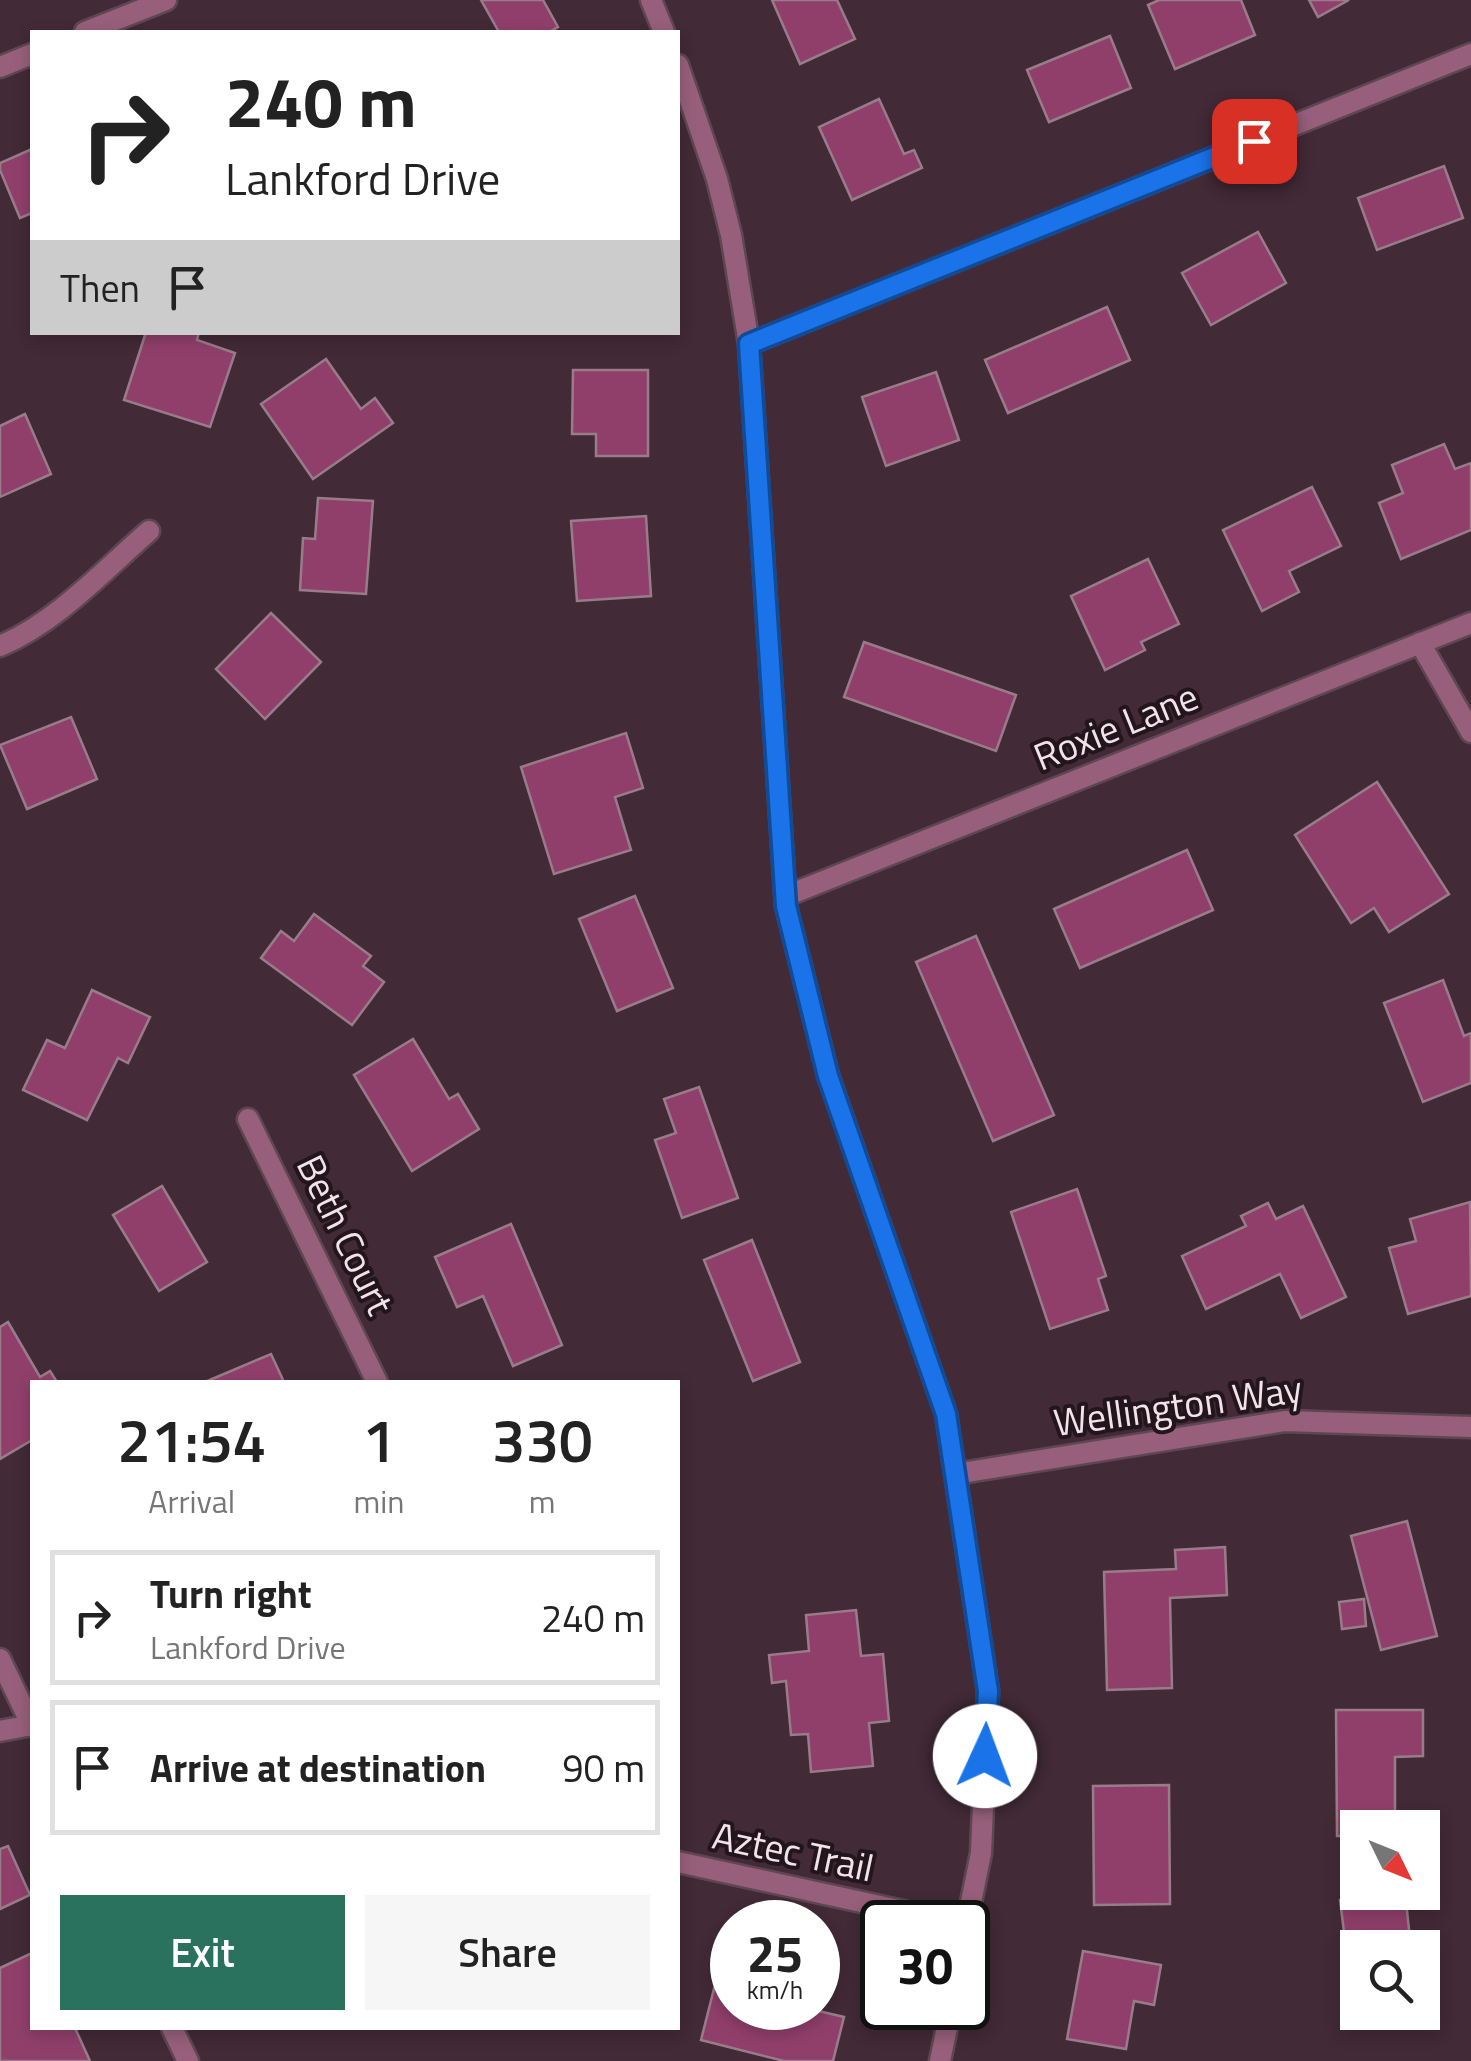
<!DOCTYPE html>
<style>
:root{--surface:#fff;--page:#f6f6f6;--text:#222;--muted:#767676;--line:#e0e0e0;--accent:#2b725e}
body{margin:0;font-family:"Titillium Web",sans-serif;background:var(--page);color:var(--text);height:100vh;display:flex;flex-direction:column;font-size:38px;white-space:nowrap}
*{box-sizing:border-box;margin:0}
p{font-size:32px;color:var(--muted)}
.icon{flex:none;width:55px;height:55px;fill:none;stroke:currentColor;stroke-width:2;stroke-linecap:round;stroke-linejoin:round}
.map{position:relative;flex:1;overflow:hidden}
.details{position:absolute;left:30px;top:1380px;width:650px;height:650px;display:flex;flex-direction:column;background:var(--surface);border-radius:0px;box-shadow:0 5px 15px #0003}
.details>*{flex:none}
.hud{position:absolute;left:30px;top:30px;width:650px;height:305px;border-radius:0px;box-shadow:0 5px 15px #0003;background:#fff;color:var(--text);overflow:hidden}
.needle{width:65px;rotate:133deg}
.controls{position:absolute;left:1340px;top:1810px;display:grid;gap:20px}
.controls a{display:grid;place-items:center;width:100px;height:100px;border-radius:0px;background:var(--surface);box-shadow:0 5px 15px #0003;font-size:50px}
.speed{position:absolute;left:710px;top:1900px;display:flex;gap:20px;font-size:50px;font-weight:700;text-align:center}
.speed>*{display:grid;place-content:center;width:130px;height:130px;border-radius:50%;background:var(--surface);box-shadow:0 5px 15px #0003;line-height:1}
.speed small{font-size:25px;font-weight:400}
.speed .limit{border:5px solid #111;border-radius:15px;background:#fff;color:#111}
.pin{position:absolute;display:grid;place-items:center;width:85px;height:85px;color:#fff;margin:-42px;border-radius:20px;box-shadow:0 5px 15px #0006}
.me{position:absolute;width:110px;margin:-55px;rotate:2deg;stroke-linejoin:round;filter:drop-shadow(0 0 8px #0008)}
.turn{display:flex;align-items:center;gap:35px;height:210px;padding:0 30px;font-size:45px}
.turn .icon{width:130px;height:130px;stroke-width:2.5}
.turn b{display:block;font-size:70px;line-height:85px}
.then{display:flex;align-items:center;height:95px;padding:0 30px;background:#0003;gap:20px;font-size:38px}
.eta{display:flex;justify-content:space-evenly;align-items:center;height:170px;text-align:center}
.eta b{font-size:60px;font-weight:600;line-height:70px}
.action{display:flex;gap:20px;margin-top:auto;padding:20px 30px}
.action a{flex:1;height:115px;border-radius:0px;background:var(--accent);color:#fff;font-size:40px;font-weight:600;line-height:115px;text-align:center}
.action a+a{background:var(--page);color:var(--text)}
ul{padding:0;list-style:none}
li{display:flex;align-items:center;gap:30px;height:135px;margin:0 20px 15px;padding:0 10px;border:5px solid var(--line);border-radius:0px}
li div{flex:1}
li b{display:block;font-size:38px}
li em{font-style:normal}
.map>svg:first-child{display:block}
.building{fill:#903f6b;stroke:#997c89;stroke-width:2.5}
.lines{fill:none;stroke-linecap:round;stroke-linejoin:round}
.minor-casing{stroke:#5e4753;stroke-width:25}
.minor{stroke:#975f7b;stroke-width:20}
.route-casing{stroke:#114b97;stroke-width:25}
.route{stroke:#1a73e8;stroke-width:18}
.labels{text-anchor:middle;stroke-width:8;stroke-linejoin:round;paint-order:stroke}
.street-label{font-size:38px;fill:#f3e2e9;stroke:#22161c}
</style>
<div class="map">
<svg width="1471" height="2061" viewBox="0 0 1471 2061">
<rect width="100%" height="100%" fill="#422a36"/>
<g class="building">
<polygon points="481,0 543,0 558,27 549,32 499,32"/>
<polygon points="772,0 837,0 855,39 800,64"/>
<polygon points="1159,0 1241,0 1255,35 1175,69 1148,5"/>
<polygon points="1309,0 1349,0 1318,17"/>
<polygon points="1110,36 1131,88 1049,122 1027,70"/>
<polygon points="879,99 904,154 914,150 922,168 852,200 819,127"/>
<polygon points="32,149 32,213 20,218 0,170 0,163"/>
<polygon points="1444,166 1463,218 1377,250 1358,198"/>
<polygon points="1258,232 1286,283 1211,325 1182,273"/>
<polygon points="1107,307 1130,360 1008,413 985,360"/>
<polygon points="146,332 199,332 197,340 235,353 210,427 124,400"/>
<polygon points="326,359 361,409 375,398 393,423 313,479 261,404"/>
<polygon points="573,370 648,370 648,456 596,456 596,434 572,434"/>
<polygon points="936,372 959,440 886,466 862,397"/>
<polygon points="25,414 51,474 0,497 0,426"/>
<polygon points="1444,444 1455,469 1471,463 1471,530 1401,559 1379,503 1403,493 1392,465"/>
<polygon points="1312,487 1341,546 1289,571 1299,592 1262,611 1223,530"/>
<polygon points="318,498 373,501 366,594 300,590 303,538 315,539"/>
<polygon points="646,516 651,596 577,601 571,521"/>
<polygon points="1148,559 1179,624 1141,642 1145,650 1105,670 1071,596"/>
<polygon points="271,613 321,662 265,719 216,669"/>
<polygon points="864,642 1016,695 996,751 844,697"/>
<polygon points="71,717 97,779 27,809 0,745"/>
<polygon points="626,733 643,788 615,797 631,850 554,874 521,767"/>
<polygon points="1377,782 1449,894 1389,932 1374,908 1351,923 1295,835"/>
<polygon points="1187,850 1213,910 1080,968 1054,909"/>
<polygon points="635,896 673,988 617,1011 579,919"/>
<polygon points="314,914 371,956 363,966 384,982 352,1025 261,958 281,931 294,941"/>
<polygon points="976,936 1054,1115 993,1141 916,962"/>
<polygon points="1443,980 1464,1036 1471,1033 1471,1083 1423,1102 1384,1003"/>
<polygon points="92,990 150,1017 128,1063 118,1058 87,1120 23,1090 47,1040 65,1048"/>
<polygon points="413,1039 449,1099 458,1094 479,1129 412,1171 354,1075"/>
<polygon points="699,1087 738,1198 682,1218 655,1140 676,1133 664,1099"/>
<polygon points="162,1186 207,1262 159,1291 113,1215"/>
<polygon points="1077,1189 1106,1276 1098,1279 1108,1310 1050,1329 1011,1212"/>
<polygon points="1470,1202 1471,1296 1408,1314 1389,1248 1416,1241 1410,1219"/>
<polygon points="1268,1203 1276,1219 1303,1206 1346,1297 1301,1318 1280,1274 1206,1309 1182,1256 1246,1226 1241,1216"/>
<polygon points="511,1224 562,1345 513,1366 483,1296 457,1307 435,1257"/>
<polygon points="752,1240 800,1362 753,1381 704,1260"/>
<polygon points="8,1322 40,1377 50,1371 57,1382 32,1382 32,1440 0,1459 0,1327"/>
<polygon points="271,1354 284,1382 205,1382"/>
<polygon points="1407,1521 1437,1636 1381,1650 1351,1536"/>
<polygon points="1225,1547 1227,1595 1170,1598 1172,1688 1107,1690 1104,1572 1176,1569 1175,1550"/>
<polygon points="1364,1599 1366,1626 1342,1629 1339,1602"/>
<polygon points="856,1610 861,1656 883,1654 889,1721 869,1723 873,1766 811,1772 808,1734 791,1735 786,1681 772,1683 769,1655 809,1651 806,1615"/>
<polygon points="1336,1710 1423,1710 1423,1756 1395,1757 1395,1828 1358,1828 1358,1836 1337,1836"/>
<polygon points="1169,1785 1170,1904 1094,1905 1093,1786"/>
<polygon points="8,1846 30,1895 0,1909 0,1849"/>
<polygon points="1405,1892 1411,1948 1358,1948 1358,1979 1350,1980 1340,1900"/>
<polygon points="1083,1951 1161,1965 1154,2005 1134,2001 1126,2049 1067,2039"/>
<polygon points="32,1953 32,2028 75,2028 90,2061 0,2061 0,1968"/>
<polygon points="721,1961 732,1964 732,2008 806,2008 844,2017 833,2061 784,2061 701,2040"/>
</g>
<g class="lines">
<g class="minor-casing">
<g id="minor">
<polyline points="651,0 664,32"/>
<polyline points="85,32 166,0"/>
<polyline points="678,65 717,179 731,235 749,344 786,906 828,1075 946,1414 988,1691 981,1853 967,1922"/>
<polyline points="0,67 32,54"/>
<polyline points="749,344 1471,54"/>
<polyline points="1420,643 1471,732"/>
<path d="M 0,646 C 57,622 103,571 149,531"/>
<polyline points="786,896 1471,623"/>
<polyline points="248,1119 377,1382"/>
<polyline points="955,1474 1285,1421 1471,1427"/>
<polyline points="0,1659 32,1726"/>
<polyline points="0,1731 32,1725"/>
<polyline points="678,1862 953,1922"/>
<polyline points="172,2028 188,2061"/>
<polyline points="940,2061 951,2008"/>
</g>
</g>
<use href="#minor" class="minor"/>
</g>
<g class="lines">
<g class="route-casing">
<polyline id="route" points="985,1756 988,1691 946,1414 828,1076 786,906 749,344 1254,141"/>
</g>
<use href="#route" class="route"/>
</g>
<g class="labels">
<g class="street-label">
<text transform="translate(1116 727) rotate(-22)" y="13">Roxie Lane</text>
<text transform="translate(345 1235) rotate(64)" y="13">Beth Court</text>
<text transform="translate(1178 1406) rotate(-8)" y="13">Wellington Way</text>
<text transform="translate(793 1852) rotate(12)" y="13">Aztec Trail</text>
</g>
</g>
</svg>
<div class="controls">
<a><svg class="needle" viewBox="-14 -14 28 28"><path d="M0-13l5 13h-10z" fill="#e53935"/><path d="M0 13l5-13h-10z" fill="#767676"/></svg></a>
<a><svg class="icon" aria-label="search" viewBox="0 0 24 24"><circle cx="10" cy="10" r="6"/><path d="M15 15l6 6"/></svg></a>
</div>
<div class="speed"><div>25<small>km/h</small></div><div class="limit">30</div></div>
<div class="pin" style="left:1254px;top:141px;background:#d93025"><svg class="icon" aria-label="arrive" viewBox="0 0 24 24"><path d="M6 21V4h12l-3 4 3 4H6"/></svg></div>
<svg class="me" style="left:985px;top:1756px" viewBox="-20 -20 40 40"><circle r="19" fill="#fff"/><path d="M0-13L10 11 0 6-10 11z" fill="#1a73e8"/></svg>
<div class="hud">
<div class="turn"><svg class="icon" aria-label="right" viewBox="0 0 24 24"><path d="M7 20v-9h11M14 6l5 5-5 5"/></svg><div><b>240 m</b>Lankford Drive</div></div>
<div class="then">Then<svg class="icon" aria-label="arrive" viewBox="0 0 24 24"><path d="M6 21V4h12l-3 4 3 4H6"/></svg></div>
</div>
<section class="details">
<div class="eta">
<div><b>21:54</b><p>Arrival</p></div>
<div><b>1</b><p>min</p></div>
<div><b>330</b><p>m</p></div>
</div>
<ul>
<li><svg class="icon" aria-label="right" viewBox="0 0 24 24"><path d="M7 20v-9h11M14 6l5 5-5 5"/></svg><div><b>Turn right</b><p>Lankford Drive</p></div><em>240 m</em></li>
<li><svg class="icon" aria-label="arrive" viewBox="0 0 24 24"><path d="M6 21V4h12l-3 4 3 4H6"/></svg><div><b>Arrive at destination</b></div><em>90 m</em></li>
</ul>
<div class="action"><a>Exit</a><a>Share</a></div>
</section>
</div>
